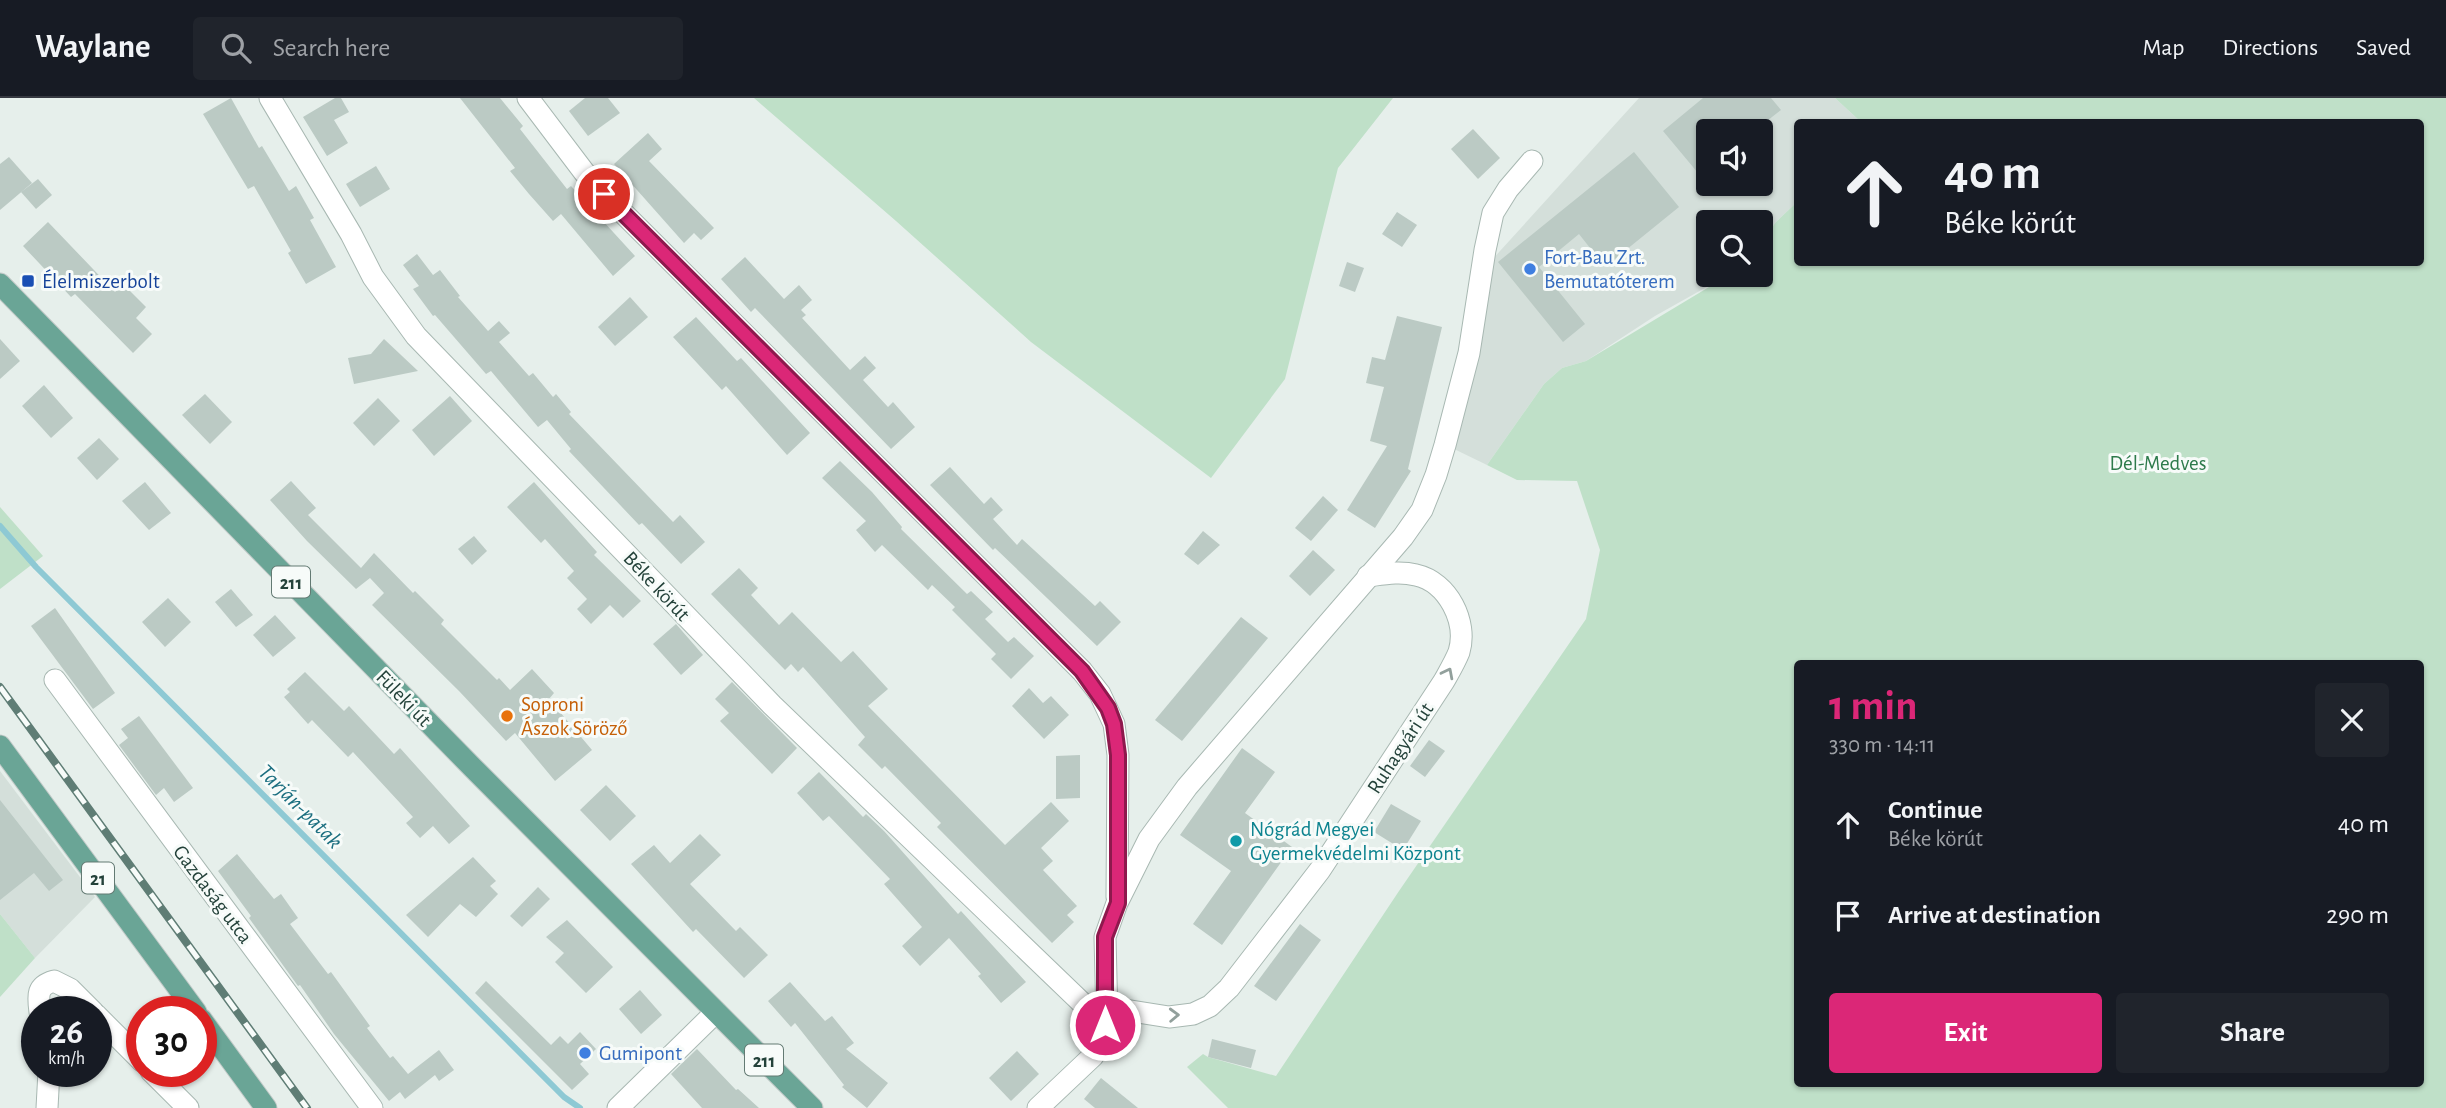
<!DOCTYPE html>
<meta charset="utf-8">
<style>
:root{--surface:#171b24;--page:#20242c;--text:#f1f3f6;--muted:#9ea1a6;--line:#363941;--accent:#db2777}
body{margin:0;font-family:"Alegreya Sans",sans-serif;background:var(--page);color:var(--text);height:100vh;display:flex;flex-direction:column;font-size:26px;white-space:nowrap}
*{box-sizing:border-box;margin:0}
p{font-size:23px;color:var(--muted)}
.icon{flex:none;width:38px;height:38px;fill:none;stroke:currentColor;stroke-width:2;stroke-linecap:round;stroke-linejoin:round}
.map{position:relative;flex:1;overflow:hidden}
.sheet{position:absolute;left:1794px;top:562px;width:630px;height:427px;display:flex;flex-direction:column;background:var(--surface);border-radius:7px;box-shadow:0 2px 5px #0004}
.sheet>*{flex:none}
.guide{position:absolute;left:1794px;top:21px;width:630px;height:147px;border-radius:7px;box-shadow:0 2px 5px #0004;background:#171b24;color:var(--text);overflow:hidden}
.controls{position:absolute;left:1696px;top:21px;display:grid;gap:14px}
.controls a{display:grid;place-items:center;width:77px;height:77px;border-radius:7px;background:var(--surface);box-shadow:0 2px 5px #0004;font-size:35px}
.speed{position:absolute;left:21px;top:898px;display:flex;gap:14px;font-size:35px;font-weight:700;text-align:center}
.speed>*{display:grid;place-content:center;width:91px;height:91px;border-radius:50%;background:var(--surface);box-shadow:0 2px 5px #0004;line-height:1}
.speed small{font-size:18px;font-weight:400}
.speed .limit{border:10px solid #d22;background:#fff;color:#111}
.pin{position:absolute;display:grid;place-items:center;width:60px;height:60px;color:#fff;margin:-30px;border:4px solid #fff;border-radius:50%;box-shadow:0 2px 7px #0007}
.me{position:absolute;width:77px;margin:-38px;rotate:0deg;stroke-linejoin:round;filter:drop-shadow(0 0 5px #0008)}
.turn{display:flex;align-items:center;gap:24px;height:147px;padding:0 35px;font-size:32px}
.turn .icon{width:91px;height:91px;stroke-width:2.5}
.turn b{display:block;font-size:49px;line-height:60px}
.round{display:grid;place-items:center;flex:none;width:74px;height:74px;border-radius:7px;background:var(--page)}
.headline{display:flex;align-items:center;justify-content:space-between;height:119px;padding:0 35px}
h1{font-size:42px;font-weight:700;line-height:52px;color:var(--accent)}
.primary-button{display:flex;gap:14px;margin-top:auto;padding:14px 35px}
.primary-button a{flex:1;height:80px;border-radius:7px;background:var(--accent);color:#fff;font-size:28px;font-weight:700;line-height:80px;text-align:center}
.primary-button a+a{background:var(--page);color:var(--text)}
ul{padding:0;list-style:none}
li{display:flex;align-items:center;gap:21px;height:91px;padding:0 35px}
li div{flex:1}
li b{display:block;font-size:26px}
li em{font-style:normal}
header{display:flex;align-items:center;gap:42px;box-sizing:border-box;height:98px;padding:0 35px;background:var(--surface);border-bottom:2px solid var(--line)}
header strong{font-size:33px}
nav{display:flex;gap:38px;margin-inline-start:auto;font-size:24px}
.search{width:490px;height:63px;background:var(--page);display:flex;align-items:center;gap:18px;box-sizing:border-box;padding:0 24px;border-radius:7px;color:var(--muted);font-size:26px}
.map>svg:first-child{display:block}
.built{fill:#d4dfda;fill-rule:evenodd}
.green{fill:#bfe0c8;fill-rule:evenodd}
.lines{fill:none;stroke-linecap:round;stroke-linejoin:round}
.stream{stroke:#8ec9d4;stroke-width:6}
.building{fill:#bbcac4}
.minor-casing{stroke:#a8b8b2;stroke-width:23}
.major-casing{stroke:#c2cac8;stroke-width:23}
.minor{stroke:#fff;stroke-width:21}
.major{stroke:#6aa596;stroke-width:21}
.rail-casing{stroke:#5f7d75;stroke-width:8}
.rail{stroke:#f7fbf9;stroke-width:5;stroke-dasharray:16;stroke-linecap:butt}
.oneway{stroke:#92a09c}
.route-casing{stroke:#8e194d;stroke-width:18}
.route{stroke:#db2777;stroke-width:12}
.shop-dot{fill:#3f7fe0;stroke:#f7fbf9;stroke-width:2.5}
.transit-dot{fill:#1a4fb4;stroke:#f7fbf9;stroke-width:2.5}
.food-dot{fill:#e8710a;stroke:#f7fbf9;stroke-width:2.5}
.culture-dot{fill:#0f9aa8;stroke:#f7fbf9;stroke-width:2.5}
.labels{text-anchor:middle;stroke-width:6;stroke-linejoin:round;paint-order:stroke}
.shield{fill:#f7fbf9;stroke:#637a73;stroke-width:2}
.shield-label{font-size:19px;font-weight:bold;fill:#24423a}
.shop-label{font-size:21px;fill:#366cbe;stroke:#f7fbf9;text-anchor:start}
.transit-label{font-size:21px;fill:#164399;stroke:#f7fbf9;text-anchor:start}
.park-label{font-size:21px;fill:#2d7a4b;stroke:#f7fbf9}
.street-label{font-size:21px;fill:#24423a;stroke:#f7fbf9}
.food-label{font-size:21px;fill:#c56008;stroke:#f7fbf9;text-anchor:start}
.culture-label{font-size:21px;fill:#0d838f;stroke:#f7fbf9;text-anchor:start}
.water-label{font-size:23px;font-style:italic;fill:#1c6f80;stroke:#f7fbf9}
</style>
<header>
<strong>Waylane</strong>
<div class="search"><svg class="icon" aria-label="search" viewBox="0 0 24 24"><circle cx="10" cy="10" r="6"/><path d="M15 15l6 6"/></svg>Search here</div>
<nav><a>Map</a><a>Directions</a><a>Saved</a></nav>
</header>
<div class="map">
<svg width="2446" height="1010" viewBox="0 0 2446 1010">
<rect width="100%" height="100%" fill="#e6efeb"/>
<g class="built">
<path d="M 1639,0 L 1835,0 L 1861,24 L 1797,24 L 1797,104 L 1776,124 L 1761,144 L 1760,124 L 1708,124 L 1708,177 L 1728,177 L 1655,218 L 1586,263 L 1562,270 L 1544,286 L 1487,367 L 1452,350 L 1490,164 ZM 1708,33 L 1760,33 L 1760,86 L 1708,86 Z"/>
<polygon points="0,673 95,799 35,860 0,816"/>
</g>
<g class="green">
<polygon points="754,0 1393,0 1338,70 1285,281 1211,380 1031,244 896,123"/>
<path d="M 1835,0 L 2446,0 L 2446,1010 L 1228,1010 L 1187,969 L 1203,956 L 1208,959 L 1276,978 L 1399,793 L 1586,521 L 1600,452 L 1577,383 L 1517,382 L 1487,367 L 1544,286 L 1562,270 L 1586,263 L 1729,177 L 1760,177 L 1761,144 L 1776,124 L 1797,104 L 1797,164 L 2420,164 L 2420,24 L 1861,24 ZM 1797,565 L 2420,565 L 2420,985 L 1797,985 Z"/>
<polygon points="0,409 43,458 0,491"/>
<polygon points="0,816 35,860 0,899"/>
</g>
<g class="lines">
<polyline class="stream" points="0,428 36,469 564,999 580,1010"/>
</g>
<g class="building">
<polygon points="231,0 259,50 262,48 289,93 296,88 314,120 310,122 336,169 306,186 288,155 291,153 254,88 248,91 203,16"/>
<polygon points="335,0 341,0 349,14 334,22 348,45 327,58 303,19"/>
<polygon points="460,0 500,0 523,28 520,31 567,91 571,88 635,158 613,178 561,116 553,123 529,96 510,73 515,70"/>
<polygon points="585,0 608,0 620,15 588,38 569,13"/>
<polygon points="1703,0 1771,0 1781,12 1754,33 1708,33 1708,87 1663,33"/>
<polygon points="1473,31 1500,60 1478,81 1451,51"/>
<polygon points="648,35 662,51 649,63 714,130 701,142 694,135 684,145 614,66"/>
<polygon points="1634,54 1679,109 1605,169 1579,136 1539,169 1585,226 1563,244 1498,164"/>
<polygon points="9,59 32,85 0,112 0,66"/>
<polygon points="376,68 390,91 360,109 346,86"/>
<polygon points="38,81 52,97 36,111 21,94"/>
<polygon points="1397,114 1417,127 1402,149 1382,136"/>
<polygon points="48,124 115,194 123,186 146,209 136,220 152,236 133,255 75,196 71,199 23,148"/>
<polygon points="417,156 433,177 440,172 460,198 458,199 488,233 499,223 510,235 499,244 529,278 533,275 553,299 556,296 571,314 569,316 673,424 680,417 705,444 681,466 642,425 639,427 569,353 571,351 547,322 538,329 491,273 486,276 435,217 433,218 413,191 419,188 403,167"/>
<polygon points="745,159 784,201 799,187 812,202 801,212 806,217 802,220 850,272 865,258 876,270 863,282 888,309 893,304 915,329 891,351 755,210 751,214 721,181"/>
<polygon points="1347,164 1364,170 1355,194 1339,188"/>
<polygon points="630,199 648,219 615,248 598,229"/>
<polygon points="1397,218 1442,229 1408,371 1411,373 1375,430 1347,412 1387,348 1370,343 1384,289 1366,285 1372,259 1385,262"/>
<polygon points="696,219 737,263 741,260 810,335 787,357 726,288 722,292 673,239"/>
<polygon points="0,241 20,263 0,281"/>
<polygon points="384,241 418,273 354,286 348,260 371,256"/>
<polygon points="44,287 73,320 51,340 22,308"/>
<polygon points="205,296 232,324 210,346 182,317"/>
<polygon points="450,298 472,323 434,358 412,332"/>
<polygon points="378,300 400,323 374,348 353,325"/>
<polygon points="99,340 119,361 97,382 77,360"/>
<polygon points="840,363 872,394 902,429 901,431 967,496 971,493 993,514 985,521 1008,544 1014,539 1034,558 1011,581 991,561 996,556 952,512 955,509 932,487 928,492 882,447 875,454 856,432 866,423 822,380"/>
<polygon points="950,369 984,406 991,399 1003,412 993,421 1017,447 1022,441 1095,508 1100,503 1121,524 1097,548 995,450 993,452 930,387"/>
<polygon points="291,383 316,410 308,417 361,470 374,455 413,495 415,493 444,522 441,526 497,582 499,580 510,592 532,571 554,595 549,601 592,652 555,683 515,635 506,643 459,593 372,507 384,495 370,480 356,491 307,443 270,402"/>
<polygon points="145,384 171,415 149,432 122,403"/>
<polygon points="534,384 597,454 594,457 641,503 623,520 610,507 591,526 577,511 587,501 567,480 574,473 545,441 541,445 507,409"/>
<polygon points="1323,398 1338,412 1311,443 1295,430"/>
<polygon points="1203,433 1220,447 1198,467 1184,456"/>
<polygon points="474,438 487,453 472,467 458,451"/>
<polygon points="1313,452 1335,472 1310,498 1289,478"/>
<polygon points="739,470 758,490 751,497 779,527 792,514 841,564 853,553 888,591 868,608 1005,747 1051,704 1069,723 1041,750 1053,763 1043,772 1077,808 1067,817 1074,824 1052,845 937,729 941,725 885,668 882,671 858,647 865,639 803,569 798,574 791,566 785,572 711,496"/>
<polygon points="231,491 253,517 236,529 215,504"/>
<polygon points="168,500 191,524 165,549 142,524"/>
<polygon points="55,510 115,595 93,611 31,528"/>
<polygon points="275,517 296,540 273,559 253,537"/>
<polygon points="1241,519 1268,540 1182,643 1155,622"/>
<polygon points="676,526 703,557 681,577 653,546"/>
<polygon points="305,574 344,613 349,608 394,656 400,650 470,728 449,746 433,728 420,740 406,725 413,719 353,654 348,659 312,622 308,626 284,599 290,594 287,591"/>
<polygon points="732,584 797,650 772,676 720,623 729,615 715,601"/>
<polygon points="1029,590 1043,605 1051,598 1069,617 1044,641 1012,608"/>
<polygon points="139,618 193,690 174,704 164,690 156,697 119,647 128,640 121,631"/>
<polygon points="1429,642 1445,653 1425,679 1410,668"/>
<polygon points="1242,650 1275,674 1245,715 1292,749 1222,847 1193,826 1231,773 1180,737"/>
<polygon points="1080,657 1080,700 1056,701 1056,658"/>
<polygon points="819,674 863,719 866,716 884,733 958,816 961,813 1026,884 1001,905 978,878 981,876 949,840 920,868 902,848 922,829 884,786 890,781 829,718 823,723 797,695"/>
<polygon points="606,687 636,718 610,743 580,712"/>
<polygon points="0,702 63,782 49,793 34,775 0,802"/>
<polygon points="1391,706 1421,723 1403,752 1374,734"/>
<polygon points="700,736 721,757 690,786 736,833 740,829 768,857 744,880 696,831 693,834 631,766 654,747 670,765"/>
<polygon points="237,756 274,801 281,796 298,820 290,826 328,876 331,874 370,928 367,930 390,960 393,958 408,976 439,952 454,972 439,983 435,977 405,1001 400,994 389,1003 334,936 300,887 298,888 249,820 251,818 218,773"/>
<polygon points="473,759 496,783 490,788 498,796 476,819 460,806 428,839 406,817"/>
<polygon points="538,789 550,801 522,829 510,818"/>
<polygon points="567,822 613,869 586,895 555,864 564,855 546,839"/>
<polygon points="1300,826 1321,842 1276,903 1254,888"/>
<polygon points="486,883 551,947 560,938 568,946 580,934 596,951 580,966 589,976 572,992 475,895"/>
<polygon points="790,884 825,923 832,918 854,945 846,951 888,985 867,1010 842,989 844,987 795,925 791,929 768,903"/>
<polygon points="640,892 662,917 641,936 619,911"/>
<polygon points="1212,941 1256,952 1251,970 1208,959"/>
<polygon points="697,951 736,992 738,991 759,1010 702,1010 671,976"/>
<polygon points="1017,953 1039,976 1011,1003 989,980"/>
<polygon points="1101,980 1138,1010 1095,1010 1084,1001"/>
</g>
<g class="lines">
<g class="minor-casing">
<g id="minor">
<polyline points="270,0 351,136 373,179 416,238 772,607 1105,927"/>
<polyline points="528,0 584,74 604,96 1082,573 1100,596 1114,626 1118,657 1117,799"/>
<polyline points="55,582 372,1010"/>
<path d="M 1106,909 L 1169,919 L 1193,916 L 1210,908 L 1229,890 L 1320,772 L 1444,583 C 1449,574 1455,564 1459,554 C 1468,524 1448,484 1416,477 C 1400,473 1384,476 1368,478"/>
<path d="M 40,914 C 38,898 36,888 54,883 L 70,891 L 93,914"/>
<polyline points="96,917 142,963"/>
<polyline points="151,973 188,1010"/>
<polyline points="47,1010 49,973"/>
<polyline points="618,1010 716,914"/>
<polyline points="1038,1010 1093,958 1101,945 1107,921 1105,839 1117,805 1149,741 1187,689 1403,439 1422,412 1436,377 1445,347 1469,255 1485,152 1493,115 1508,91 1532,63"/>
</g>
</g>
<g class="major-casing">
<g id="major">
<polyline points="0,186 473,670 812,1010"/>
<polyline points="0,648 196,914"/>
<polyline points="201,921 266,1010"/>
</g>
</g>
<use href="#minor" class="minor"/>
<use href="#major" class="major"/>
<g class="rail-casing">
<polyline id="rail" points="0,589 307,1010"/>
</g>
<use href="#rail" class="rail"/>
</g>
<defs><path id="oneway-chevron" d="M-2-3.5L2.5 0L-2 3.5" fill="none" stroke-width="1.6" stroke-linecap="round" stroke-linejoin="round" transform="scale(1.75)"/></defs>
<g class="oneway">
<use href="#oneway-chevron" transform="translate(1448 575) rotate(-63)"/>
<use href="#oneway-chevron" transform="translate(1174 917) rotate(-2)"/>
</g>
<g class="lines">
<g class="route-casing">
<polyline id="route" points="604,96 1082,573 1108,610 1114,626 1118,657 1118,805 1105,839 1105,927"/>
</g>
<use href="#route" class="route"/>
</g>
<g class="shop-dot">
<circle cx="1530" cy="171" r="7"/>
<circle cx="585" cy="955" r="7"/>
</g>
<rect class="transit-dot" x="21" y="176" width="14" height="14" rx="3.5"/>
<circle class="food-dot" cx="507" cy="618" r="7"/>
<circle class="culture-dot" cx="1236" cy="743" r="7"/>
<g class="labels">
<g class="shield">
<rect x="272" y="468.5" width="38" height="31" rx="5"/>
<rect x="82" y="764.5" width="32" height="31" rx="5"/>
<rect x="745" y="946.5" width="38" height="31" rx="5"/>
</g>
<g class="shield-label">
<text x="291" y="491">211</text>
<text x="98" y="787">21</text>
<text x="764" y="969">211</text>
</g>
<g class="shop-label">
<text x="1544" y="166">Fort-Bau Zrt.<tspan x="1544" dy="24">Bemutatóterem</tspan></text>
<text x="599" y="962">Gumipont</text>
</g>
<g class="transit-label">
<text x="42" y="190">Élelmiszerbolt</text>
</g>
<g class="park-label">
<text x="2158" y="372">Dél-Medves</text>
</g>
<g class="street-label">
<text transform="translate(657 488) rotate(47)" y="7">Béke körút</text>
<text transform="translate(404 600) rotate(46)" y="7">Füleki út</text>
<text transform="translate(1400 650) rotate(-57)" y="7">Ruhagyári út</text>
<text transform="translate(213 796) rotate(53)" y="7">Gazdaság utca</text>
</g>
<g class="food-label">
<text x="521" y="613">Soproni<tspan x="521" dy="24">Ászok Söröző</tspan></text>
</g>
<g class="culture-label">
<text x="1250" y="738">Nógrád Megyei<tspan x="1250" dy="24">Gyermekvédelmi Központ</tspan></text>
</g>
<g class="water-label">
<text transform="translate(301 708) rotate(45)" y="8">Tarján-patak</text>
</g>
</g>
</svg>
<div class="controls">
<a><svg class="icon" aria-label="sound" viewBox="0 0 24 24"><path d="M4 9h4l5-4v14l-5-4H4zM17 9q2 3 0 6"/></svg></a>
<a><svg class="icon" aria-label="search" viewBox="0 0 24 24"><circle cx="10" cy="10" r="6"/><path d="M15 15l6 6"/></svg></a>
</div>
<div class="speed"><div>26<small>km/h</small></div><div class="limit">30</div></div>
<div class="pin" style="left:604px;top:96px;background:#d93025"><svg class="icon" aria-label="arrive" viewBox="0 0 24 24"><path d="M6 21V4h12l-3 4 3 4H6"/></svg></div>
<svg class="me" style="left:1105px;top:927px" viewBox="-20 -20 40 40"><circle r="17" fill="#db2777" stroke="#fff" stroke-width="3"/><path d="M0-11L8 9 0 5-8 9z" fill="#fff"/></svg>
<div class="guide">
<div class="turn"><svg class="icon" aria-label="ahead" viewBox="0 0 24 24"><path d="M12 20V5M6 11l6-6 6 6"/></svg><div><b>40 m</b>Béke körút</div></div>
</div>
<section class="sheet">
<div class="headline"><div><h1>1 min</h1><p>330 m · 14:11</p></div><a class="round"><svg class="icon" aria-label="close" viewBox="0 0 24 24"><path d="M6 6l12 12M18 6L6 18"/></svg></a></div>
<ul>
<li><svg class="icon" aria-label="ahead" viewBox="0 0 24 24"><path d="M12 20V5M6 11l6-6 6 6"/></svg><div><b>Continue</b><p>Béke körút</p></div><em>40 m</em></li>
<li><svg class="icon" aria-label="arrive" viewBox="0 0 24 24"><path d="M6 21V4h12l-3 4 3 4H6"/></svg><div><b>Arrive at destination</b></div><em>290 m</em></li>
</ul>
<div class="primary-button"><a>Exit</a><a>Share</a></div>
</section>
</div>
